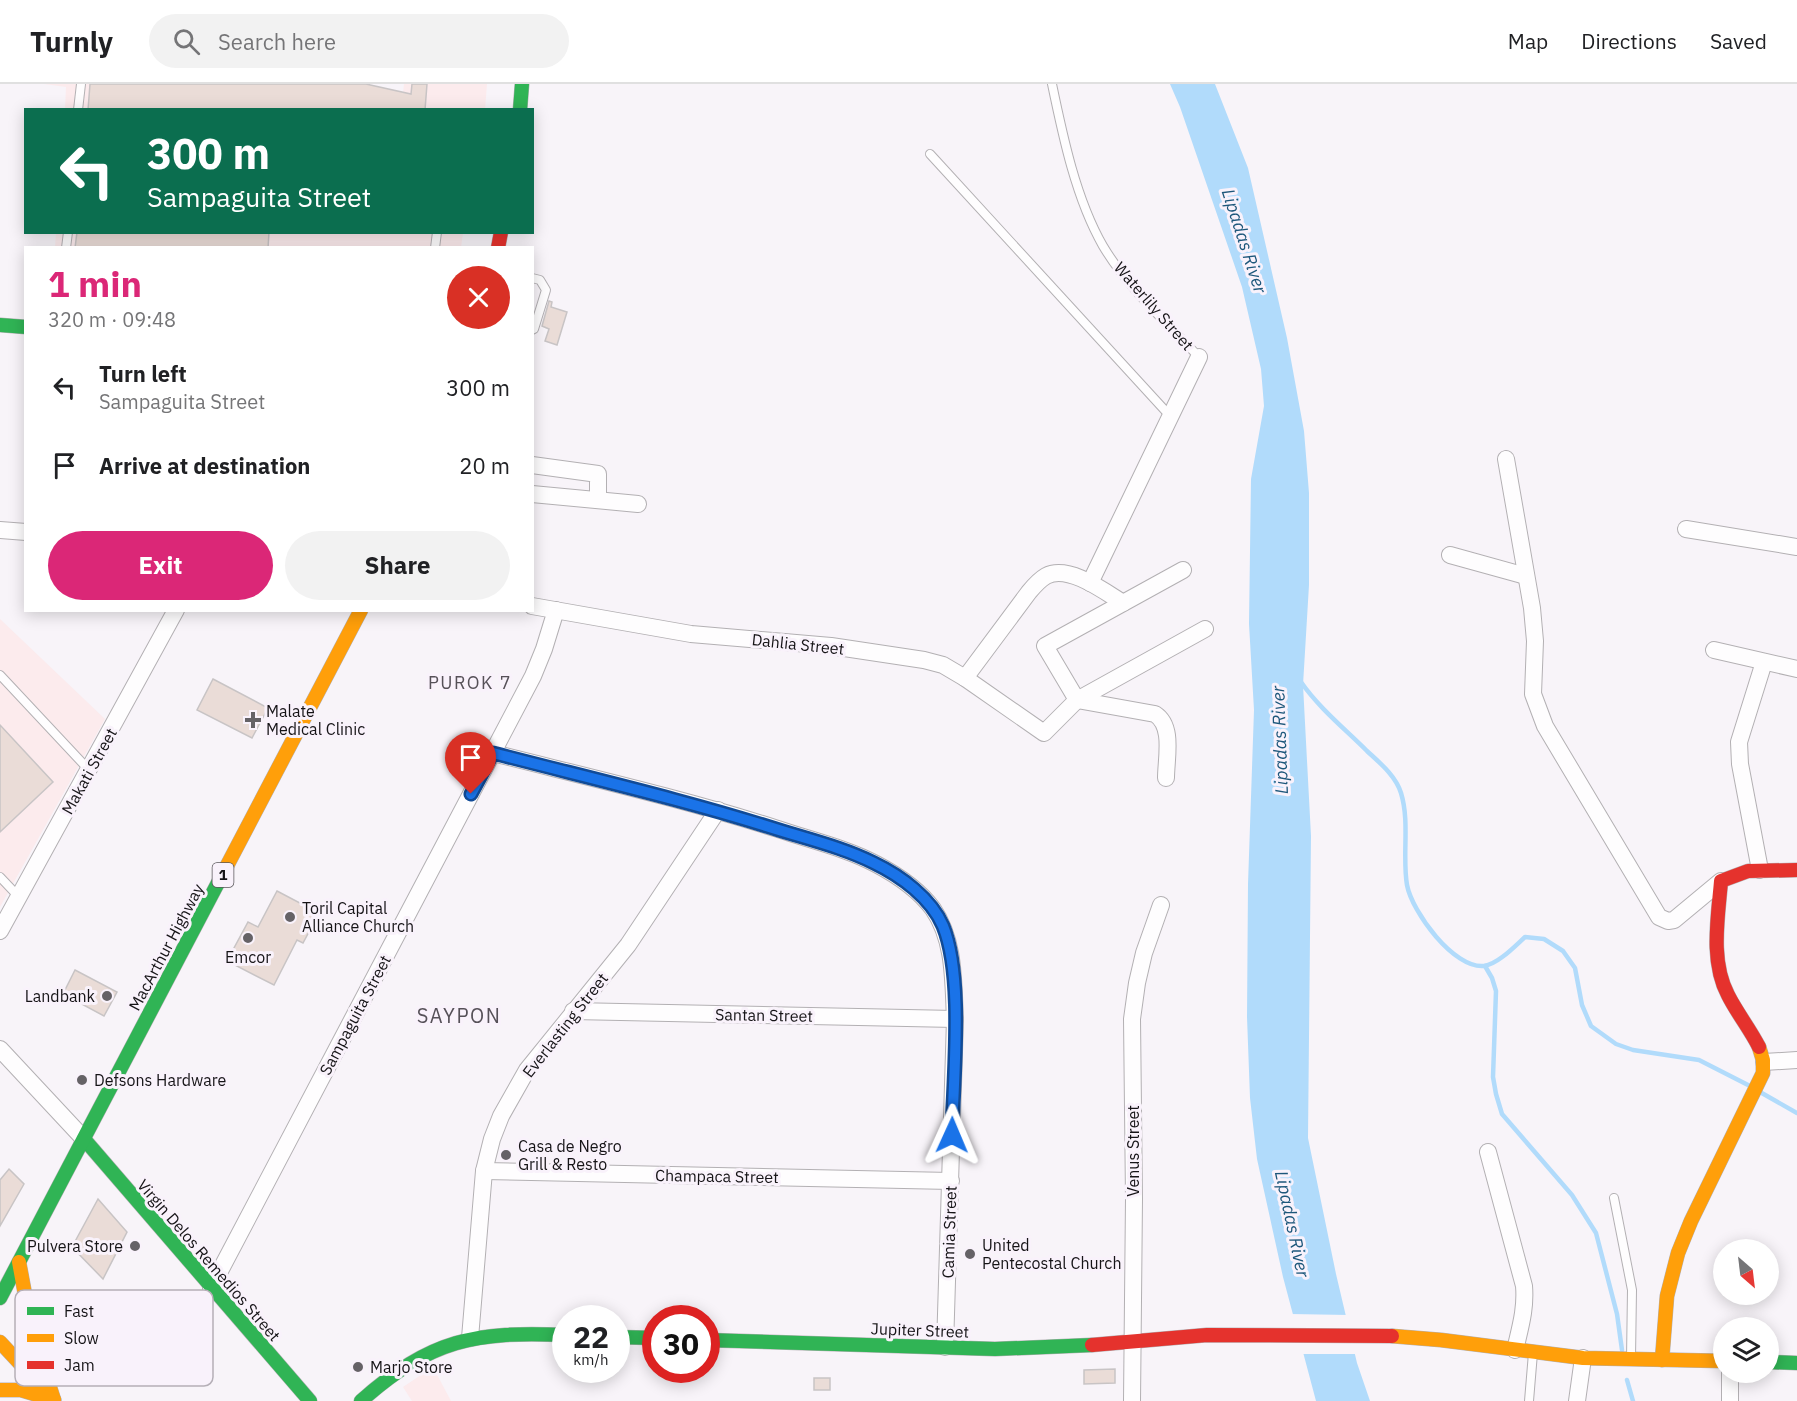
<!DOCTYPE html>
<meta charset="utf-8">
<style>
:root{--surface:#fff;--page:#f2f2f2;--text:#202124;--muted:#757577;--line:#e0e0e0;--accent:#db2777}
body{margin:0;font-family:"IBM Plex Sans",sans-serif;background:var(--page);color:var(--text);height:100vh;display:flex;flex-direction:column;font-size:22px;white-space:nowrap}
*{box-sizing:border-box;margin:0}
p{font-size:20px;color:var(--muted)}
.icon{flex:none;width:33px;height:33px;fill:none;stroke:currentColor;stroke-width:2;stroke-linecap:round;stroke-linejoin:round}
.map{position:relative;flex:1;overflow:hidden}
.drawer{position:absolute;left:24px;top:162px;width:510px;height:366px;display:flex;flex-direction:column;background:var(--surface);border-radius:0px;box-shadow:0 3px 15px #0003}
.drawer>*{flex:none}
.guide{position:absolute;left:24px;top:24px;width:510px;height:126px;border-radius:0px;box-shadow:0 3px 15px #0003;background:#0b6e4f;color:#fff;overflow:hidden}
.needle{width:39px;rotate:152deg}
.fabs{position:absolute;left:1713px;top:1155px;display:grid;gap:12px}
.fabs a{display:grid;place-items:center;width:66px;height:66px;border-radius:50%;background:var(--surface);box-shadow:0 3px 15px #0003;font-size:30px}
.speed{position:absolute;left:552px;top:1221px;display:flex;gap:12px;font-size:30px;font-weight:700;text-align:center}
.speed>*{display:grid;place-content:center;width:78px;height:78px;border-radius:50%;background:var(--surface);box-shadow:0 3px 15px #0003;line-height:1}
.speed small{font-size:15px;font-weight:400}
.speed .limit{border:9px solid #d22;background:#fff;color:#111}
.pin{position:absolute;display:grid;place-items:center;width:51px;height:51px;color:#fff;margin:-62px -26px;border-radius:50% 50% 50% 0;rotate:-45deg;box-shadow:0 0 6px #0007}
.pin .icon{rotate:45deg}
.me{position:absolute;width:66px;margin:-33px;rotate:1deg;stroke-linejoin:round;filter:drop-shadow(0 0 4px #0008)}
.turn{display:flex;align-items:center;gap:21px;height:126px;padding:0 24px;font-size:27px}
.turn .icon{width:78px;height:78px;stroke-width:2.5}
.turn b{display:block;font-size:42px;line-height:51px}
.round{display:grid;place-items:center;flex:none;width:63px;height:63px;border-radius:32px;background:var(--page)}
.summary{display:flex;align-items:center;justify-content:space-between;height:102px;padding:0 24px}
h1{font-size:36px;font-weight:700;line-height:45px;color:var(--accent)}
.cta{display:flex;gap:12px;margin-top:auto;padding:12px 24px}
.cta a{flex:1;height:69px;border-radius:36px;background:var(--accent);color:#fff;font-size:24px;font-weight:700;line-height:69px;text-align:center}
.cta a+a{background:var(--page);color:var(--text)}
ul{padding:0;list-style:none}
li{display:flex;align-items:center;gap:18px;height:78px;padding:0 24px}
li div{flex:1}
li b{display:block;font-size:22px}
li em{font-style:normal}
header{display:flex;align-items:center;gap:36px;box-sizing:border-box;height:84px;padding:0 30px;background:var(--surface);border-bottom:2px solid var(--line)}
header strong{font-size:28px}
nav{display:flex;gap:33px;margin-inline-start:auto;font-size:21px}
.search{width:420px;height:54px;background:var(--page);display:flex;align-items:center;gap:15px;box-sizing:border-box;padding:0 21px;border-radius:33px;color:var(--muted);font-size:22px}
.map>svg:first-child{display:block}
.commercial{fill:#fcebed}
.water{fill:#b1dbfb}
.pier{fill:#f8f4f9}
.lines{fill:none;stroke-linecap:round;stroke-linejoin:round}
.stream{stroke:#b1dbfb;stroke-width:4.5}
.building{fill:#eadcd7;stroke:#c8c4c5;stroke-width:1.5}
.lane-casing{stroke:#b3b0b3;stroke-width:10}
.street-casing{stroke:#b3b0b3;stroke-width:18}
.fast-casing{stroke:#b3b0b3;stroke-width:15}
.slow-casing{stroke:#b3b0b3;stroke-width:15}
.jam-casing{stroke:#b3b0b3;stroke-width:15}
.lane{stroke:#fefdfe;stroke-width:8}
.street{stroke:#fefdfe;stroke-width:16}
.fast{stroke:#30b455;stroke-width:14}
.slow{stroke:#ff9f0a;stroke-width:14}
.jam{stroke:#e5322d;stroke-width:14}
.route-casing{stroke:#114b97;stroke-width:15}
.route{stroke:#1a73e8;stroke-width:10}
.poi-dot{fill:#656266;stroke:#f9f2fb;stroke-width:2}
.labels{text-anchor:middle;stroke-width:6;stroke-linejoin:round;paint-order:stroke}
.shield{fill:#f9f2fb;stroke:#5a575b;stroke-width:1.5}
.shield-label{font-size:15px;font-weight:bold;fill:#161417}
.street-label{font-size:16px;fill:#161417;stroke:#f9f2fb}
.poi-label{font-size:16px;fill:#161417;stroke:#f9f2fb;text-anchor:start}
.water-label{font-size:18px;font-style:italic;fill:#1d577b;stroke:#f9f2fb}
.neighbourhood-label{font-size:18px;letter-spacing:1.5px;fill:#565158;stroke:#f9f2fb}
.quarter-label{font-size:20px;letter-spacing:1.5px;fill:#565158;stroke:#f9f2fb}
.key{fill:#f9f2fb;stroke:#b5afb7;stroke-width:1.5}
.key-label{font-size:16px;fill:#161417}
</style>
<header>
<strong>Turnly</strong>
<div class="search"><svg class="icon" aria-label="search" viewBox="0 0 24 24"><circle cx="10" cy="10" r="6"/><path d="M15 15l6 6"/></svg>Search here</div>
<nav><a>Map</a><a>Directions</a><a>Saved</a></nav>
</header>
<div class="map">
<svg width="1797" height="1317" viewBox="0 0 1797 1317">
<rect width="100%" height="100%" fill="#f8f4f9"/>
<g class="commercial">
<polygon points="44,0 366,0 403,9 404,0 487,0 485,26 65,25 66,3"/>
<polygon points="56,148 463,149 461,164 55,164"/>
<polygon points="0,535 105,635 0,823"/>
<polygon points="433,1283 451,1317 412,1317 403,1303"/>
</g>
<polygon class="water" points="1170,0 1215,0 1248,84 1287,254 1304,347 1309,409 1309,501 1303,601 1311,752 1308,1054 1336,1190 1357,1279 1370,1317 1316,1317 1283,1193 1257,1075 1250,1014 1247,933 1248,800 1254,626 1249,540 1251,395 1264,322 1261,285 1242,203 1180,23"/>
<polygon class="pier" points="1290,1230 1349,1231 1358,1270 1301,1270"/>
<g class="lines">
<g class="stream">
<path d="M 1301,598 C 1319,624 1345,645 1367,667 C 1380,679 1396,692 1401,709 C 1410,738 1402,772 1407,801 C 1412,828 1454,885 1484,882 C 1498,880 1515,862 1525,853 L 1544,855 L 1563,867 L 1575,884 L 1582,921 L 1591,942 L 1616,960 L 1633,966 L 1699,976 L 1750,1002"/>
<polyline points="1485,882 1492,894 1496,907 1493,993 1496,1010 1502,1030 1572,1111 1596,1149 1617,1230 1622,1266"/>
<polyline points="1760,1008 1797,1029"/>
<polyline points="1627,1296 1633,1317"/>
</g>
</g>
<g class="building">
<polygon points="90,0 366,0 411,10 412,0 427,0 425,26 88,26"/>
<polygon points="77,148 269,148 268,164 75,164"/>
<polygon points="549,217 552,218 551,223 567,228 557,261 545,257 549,245 542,242"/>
<polygon points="213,595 268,624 252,654 197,626"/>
<polygon points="0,641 53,698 0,748"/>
<polygon points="277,807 319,829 303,859 297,856 274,901 227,877 248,838 258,843"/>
<polygon points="75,886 117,908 104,932 63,910"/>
<polygon points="9,1085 24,1100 0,1142 0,1096"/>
<polygon points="98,1115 127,1148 103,1195 72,1163"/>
<polygon points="1115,1285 1115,1299 1084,1300 1084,1286"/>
<rect x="814" y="1294" width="16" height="12"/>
</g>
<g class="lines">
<g class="lane-casing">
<g id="lane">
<path d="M 1052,0 C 1063,53 1076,115 1103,162 C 1128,204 1166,238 1199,273"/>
<polyline points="78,26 81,0"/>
<polyline points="930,70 1171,333"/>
<polyline points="66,164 68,148"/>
<polyline points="435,164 437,148"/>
<polyline points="532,194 540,196 546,206 534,245 532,246"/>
<polyline points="0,591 89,686"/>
<polyline points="0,793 19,813"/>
<polyline points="1614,1114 1632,1206 1631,1274"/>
<polyline points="1529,1317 1533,1269"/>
</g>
</g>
<g class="street-casing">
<g id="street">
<polyline points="1506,375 1532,524 1535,557 1533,610 1545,642 1659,833 1668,837 1674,836 1721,797"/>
<polyline points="532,381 598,390 598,416"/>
<polyline points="532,410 638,420"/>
<polyline points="1686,445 1797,463"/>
<polyline points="0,446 26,448"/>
<polyline points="1450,471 1526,492"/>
<polyline points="1090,499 1199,273"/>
<polyline points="532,522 691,550 831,562 924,576 943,581 965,594 1044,649 1077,616 1205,545"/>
<polyline points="1714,566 1797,585"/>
<path d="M 965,594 L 1029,508 C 1034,502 1039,496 1046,492 C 1068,480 1104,507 1123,519"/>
<path d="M 493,669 C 588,693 684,715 778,745 C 810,756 846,764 876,780 C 897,791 919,806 933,825 C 955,857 953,898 955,935 L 945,1263"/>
<path d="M 1166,694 C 1166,674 1174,642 1155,630 L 1077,616 L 1045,562 L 1183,486"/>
<polyline points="1760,786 1740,680 1739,658 1764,578"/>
<polyline points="0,847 176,526"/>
<polyline points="573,927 955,935"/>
<polyline points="0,965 84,1055"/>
<polyline points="1764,978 1797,976"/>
<path d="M 1488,1068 L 1524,1202 C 1526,1225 1520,1244 1515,1266"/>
<polyline points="484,1087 951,1097"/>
<polyline points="211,1204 533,592 544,565 556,526"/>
<polyline points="470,1254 484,1087 492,1055 501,1032 527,986 628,861 718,726"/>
<polyline points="1730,1288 1730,1317"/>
<polyline points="1132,1317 1134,1115 1132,935 1137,899 1144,869 1161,821"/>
<polyline points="1577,1317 1583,1274"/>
</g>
</g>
<g class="fast-casing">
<g id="fast">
<polyline points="520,26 522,0"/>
<polyline points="0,241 26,243"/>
<polyline points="84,1055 310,1317"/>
<polyline points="0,1214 220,795"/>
<polyline points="616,1253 656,1254"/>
<polyline points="706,1256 995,1265 1092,1261"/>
<polyline points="1768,1278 1797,1279"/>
<path d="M 361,1317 C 431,1255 475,1247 566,1251"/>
</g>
</g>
<g class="slow-casing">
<g id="slow">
<polyline points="220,795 361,526"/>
<polyline points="19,1178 32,1248 54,1316"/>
<polyline points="1392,1252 1441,1256 1583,1274 1724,1277"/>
<polyline points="0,1258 53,1315"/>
<polyline points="1662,1276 1667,1212 1678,1169 1691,1137 1763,989 1763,976 1759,963"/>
<polyline points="0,1306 21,1306 54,1316"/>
</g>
</g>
<g class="jam-casing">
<g id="jam">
<polyline points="498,164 501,148"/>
<path d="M 1759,963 C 1750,945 1737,929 1728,911 C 1710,877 1718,834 1721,797 L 1748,787 L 1797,786"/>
<polyline points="1092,1261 1207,1251 1392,1252"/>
</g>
</g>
<use href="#lane" class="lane"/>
<use href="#street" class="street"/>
<use href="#fast" class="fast"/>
<use href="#slow" class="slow"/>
<use href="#jam" class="jam"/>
</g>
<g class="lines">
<g class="route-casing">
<path id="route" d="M 471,710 L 493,669 C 589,694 685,716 779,746 C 811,756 844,764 874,779 C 901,792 931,814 943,842 C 964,893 953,995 952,1051"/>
</g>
<use href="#route" class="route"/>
</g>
<g class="poi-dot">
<path d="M250 627h6v6h6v6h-6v6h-6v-6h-6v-6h6z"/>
<circle cx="290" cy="833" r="6"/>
<circle cx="248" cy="854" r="6"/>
<circle cx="107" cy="912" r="6"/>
<circle cx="82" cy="996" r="6"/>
<circle cx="506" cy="1071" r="6"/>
<circle cx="135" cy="1162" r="6"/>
<circle cx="970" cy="1170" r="6"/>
<circle cx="358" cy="1283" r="6"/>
</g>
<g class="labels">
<rect class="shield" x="212.5" y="779" width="21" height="24" rx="4.5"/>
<g class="shield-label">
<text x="223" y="796">1</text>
</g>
<g class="street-label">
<text transform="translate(1154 222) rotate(49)" y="6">Waterlily Street</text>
<text transform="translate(798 560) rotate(6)" y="6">Dahlia Street</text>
<text transform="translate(89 687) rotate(-61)" y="6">Makati Street</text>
<text transform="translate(166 863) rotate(-62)" y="6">MacArthur Highway</text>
<text transform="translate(355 931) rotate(-62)" y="6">Sampaguita Street</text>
<text transform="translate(764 931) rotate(1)" y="6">Santan Street</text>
<text transform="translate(565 941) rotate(-52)" y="6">Everlasting Street</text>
<text transform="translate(1133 1067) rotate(-90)" y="6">Venus Street</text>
<text transform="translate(717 1092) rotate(1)" y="6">Champaca Street</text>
<text transform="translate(949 1148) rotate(-88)" y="6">Camia Street</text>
<text transform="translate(209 1176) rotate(49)" y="6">Virgin Delos Remedios Street</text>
<text transform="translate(920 1246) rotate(2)" y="6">Jupiter Street</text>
</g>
<g class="poi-label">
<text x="266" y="633">Malate<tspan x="266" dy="18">Medical Clinic</tspan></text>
<text x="302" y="830">Toril Capital<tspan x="302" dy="18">Alliance Church</tspan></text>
<text x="248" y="879" text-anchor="middle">Emcor</text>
<text x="95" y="918" text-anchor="end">Landbank</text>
<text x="94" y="1002">Defsons Hardware</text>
<text x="518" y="1068">Casa de Negro<tspan x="518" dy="18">Grill &amp; Resto</tspan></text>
<text x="982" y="1167">United<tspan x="982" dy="18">Pentecostal Church</tspan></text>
<text x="123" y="1168" text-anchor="end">Pulvera Store</text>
<text x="370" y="1289">Marjo Store</text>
</g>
<g class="water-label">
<text transform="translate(1244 157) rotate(72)" y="6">Lipadas River</text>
<text transform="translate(1280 656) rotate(-92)" y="6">Lipadas River</text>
<text transform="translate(1292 1140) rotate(78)" y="6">Lipadas River</text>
</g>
<g class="neighbourhood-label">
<text x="470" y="605">PUROK 7</text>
</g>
<g class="quarter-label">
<text x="459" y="939">SAYPON</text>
</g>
</g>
<rect x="15" y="1206" width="198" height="96" rx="9" class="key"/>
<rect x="27" y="1223" width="27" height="8" fill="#30b455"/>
<rect x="27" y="1250" width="27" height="8" fill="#ff9f0a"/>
<rect x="27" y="1277" width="27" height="8" fill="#e5322d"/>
<g class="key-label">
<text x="64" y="1233">Fast</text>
<text x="64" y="1260">Slow</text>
<text x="64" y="1287">Jam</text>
</g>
</svg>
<div class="fabs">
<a><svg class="needle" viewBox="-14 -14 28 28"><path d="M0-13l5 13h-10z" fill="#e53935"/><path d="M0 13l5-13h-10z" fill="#757577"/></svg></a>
<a><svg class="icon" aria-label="layers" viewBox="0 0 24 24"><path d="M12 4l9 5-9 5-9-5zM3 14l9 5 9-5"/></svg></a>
</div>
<div class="speed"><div>22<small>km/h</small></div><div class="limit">30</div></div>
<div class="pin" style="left:471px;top:710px;background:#d93025"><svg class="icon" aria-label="arrive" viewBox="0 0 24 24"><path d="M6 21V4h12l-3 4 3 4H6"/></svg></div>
<svg class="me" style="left:952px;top:1051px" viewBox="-20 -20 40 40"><path d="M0-17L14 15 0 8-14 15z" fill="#1a73e8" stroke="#fff" stroke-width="4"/></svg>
<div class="guide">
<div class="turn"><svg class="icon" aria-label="left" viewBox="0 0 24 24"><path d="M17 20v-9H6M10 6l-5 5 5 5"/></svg><div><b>300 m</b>Sampaguita Street</div></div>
</div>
<section class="drawer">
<div class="summary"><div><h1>1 min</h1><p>320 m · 09:48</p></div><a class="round" style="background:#d93025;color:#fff"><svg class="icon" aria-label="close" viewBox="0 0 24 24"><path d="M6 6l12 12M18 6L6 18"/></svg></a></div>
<ul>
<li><svg class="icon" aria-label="left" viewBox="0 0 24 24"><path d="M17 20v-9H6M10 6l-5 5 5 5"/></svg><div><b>Turn left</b><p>Sampaguita Street</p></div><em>300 m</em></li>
<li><svg class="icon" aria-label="arrive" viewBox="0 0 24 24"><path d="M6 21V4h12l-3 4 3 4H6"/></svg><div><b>Arrive at destination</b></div><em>20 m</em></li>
</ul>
<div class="cta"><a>Exit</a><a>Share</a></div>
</section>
</div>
